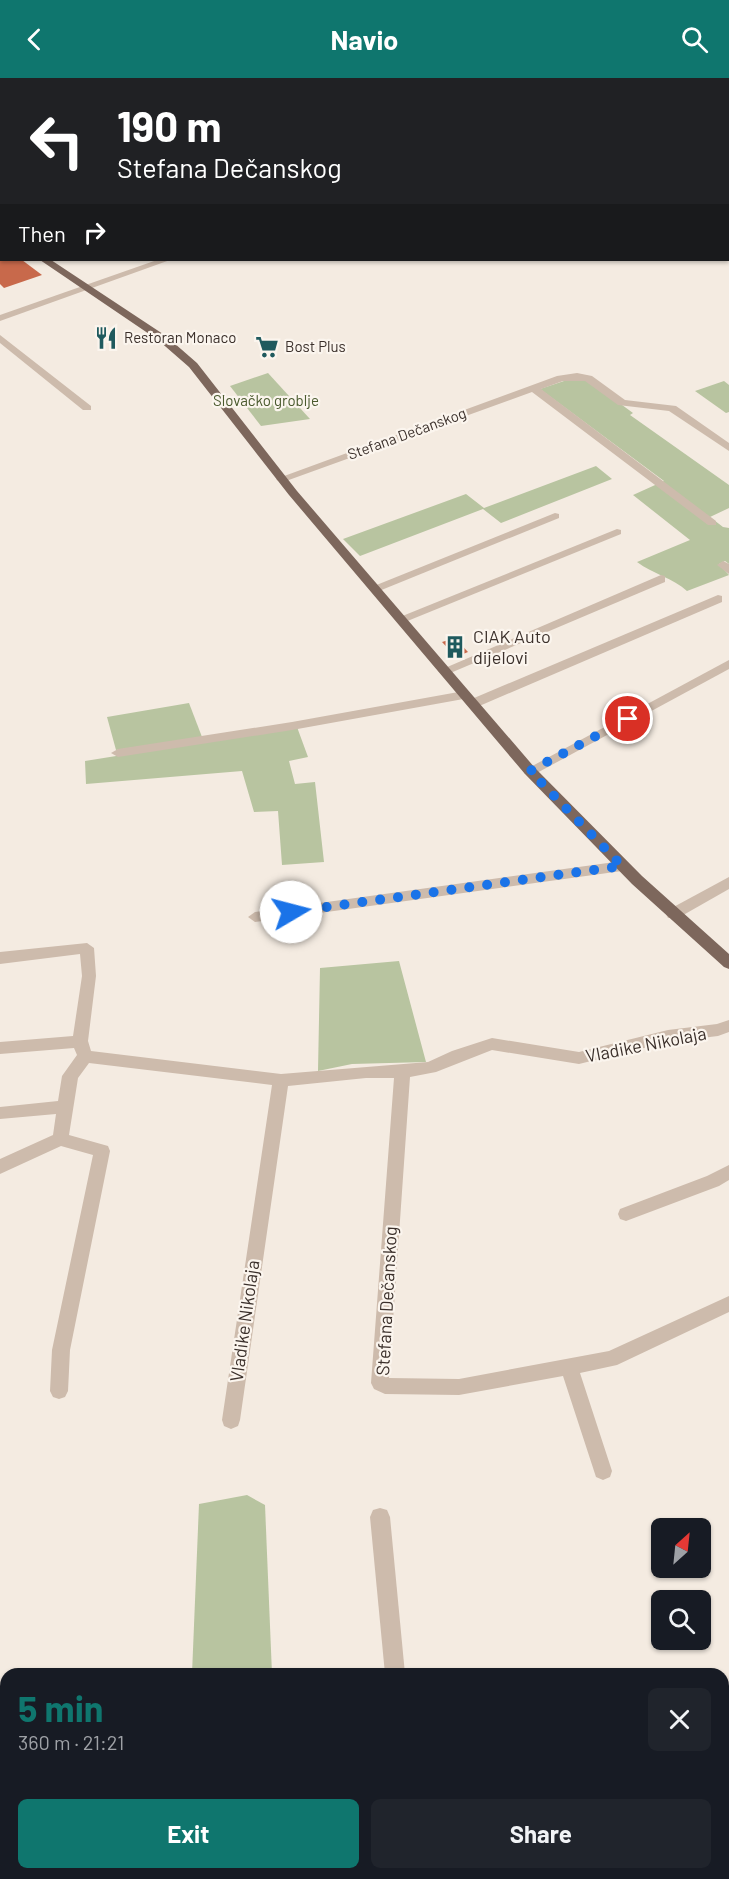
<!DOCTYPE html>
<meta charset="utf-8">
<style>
:root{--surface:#171b24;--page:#20242c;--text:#f1f3f6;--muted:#9ea1a6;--accent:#0f766e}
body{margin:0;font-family:Barlow,sans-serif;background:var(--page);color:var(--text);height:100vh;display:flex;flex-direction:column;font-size:22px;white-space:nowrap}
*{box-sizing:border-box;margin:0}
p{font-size:20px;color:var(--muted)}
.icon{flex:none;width:33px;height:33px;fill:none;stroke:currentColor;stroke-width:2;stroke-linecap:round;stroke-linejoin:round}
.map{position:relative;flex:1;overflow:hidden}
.sheet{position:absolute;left:0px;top:1590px;width:729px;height:212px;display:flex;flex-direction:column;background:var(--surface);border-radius:18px 18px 0 0;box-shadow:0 2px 4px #0004}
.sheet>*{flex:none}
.guide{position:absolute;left:0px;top:0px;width:729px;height:183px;box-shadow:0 2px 4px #0004;background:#202124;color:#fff;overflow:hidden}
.needle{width:39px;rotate:27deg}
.buttons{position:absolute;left:651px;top:1440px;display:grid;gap:12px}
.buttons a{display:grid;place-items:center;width:60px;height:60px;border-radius:9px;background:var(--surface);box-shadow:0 2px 4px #0004;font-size:30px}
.pin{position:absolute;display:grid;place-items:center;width:51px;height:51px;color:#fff;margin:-26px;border:3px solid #fff;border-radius:50%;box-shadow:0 2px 6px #0007}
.me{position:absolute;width:66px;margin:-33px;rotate:82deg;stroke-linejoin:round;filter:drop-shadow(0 0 4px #0008)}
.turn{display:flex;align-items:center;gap:21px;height:126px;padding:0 18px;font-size:27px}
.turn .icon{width:78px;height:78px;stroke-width:2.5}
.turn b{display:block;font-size:42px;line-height:51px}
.then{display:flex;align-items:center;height:57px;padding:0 18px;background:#0003;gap:12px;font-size:22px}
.round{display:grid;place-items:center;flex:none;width:63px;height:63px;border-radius:9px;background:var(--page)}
.headline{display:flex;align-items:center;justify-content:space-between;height:102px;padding:0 18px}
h1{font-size:36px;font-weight:700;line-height:45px;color:var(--accent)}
.primary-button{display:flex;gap:12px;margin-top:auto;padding:12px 18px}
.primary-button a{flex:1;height:69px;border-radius:9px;background:var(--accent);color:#fff;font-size:24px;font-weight:700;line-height:69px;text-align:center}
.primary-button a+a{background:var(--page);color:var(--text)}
header{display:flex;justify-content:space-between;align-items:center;height:78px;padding:0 18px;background:var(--accent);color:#fff;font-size:27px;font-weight:700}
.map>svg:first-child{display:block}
.green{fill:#b8c4a0}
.building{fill:#c8694b}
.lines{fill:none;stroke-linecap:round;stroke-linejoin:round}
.minor{fill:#cdbbac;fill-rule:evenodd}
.major{fill:#7d675c;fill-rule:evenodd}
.route{stroke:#1a73e8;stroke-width:10;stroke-dasharray:0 18}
.labels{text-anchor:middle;stroke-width:4.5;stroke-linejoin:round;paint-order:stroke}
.far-poi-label{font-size:15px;fill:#3b302b;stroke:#fbf5ee;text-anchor:start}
.far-park-label{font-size:15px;fill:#4a5a2e;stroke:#fbf5ee}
.far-street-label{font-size:15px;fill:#3b302b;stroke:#fbf5ee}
.poi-label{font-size:18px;fill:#3b302b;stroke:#fbf5ee;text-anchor:start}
.street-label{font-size:18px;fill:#3b302b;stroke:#fbf5ee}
</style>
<header><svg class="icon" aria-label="back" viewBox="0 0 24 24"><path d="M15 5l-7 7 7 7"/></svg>Navio<svg class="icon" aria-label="search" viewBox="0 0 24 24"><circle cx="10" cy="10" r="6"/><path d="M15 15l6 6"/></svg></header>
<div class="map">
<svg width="729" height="1801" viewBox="0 0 729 1801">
<rect width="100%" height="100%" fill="#f4ebe1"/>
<g class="green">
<polygon points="268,295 310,341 261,348 230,308"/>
<path d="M 570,301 L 588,302 L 633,335 L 630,337 L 729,407 L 729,430 L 710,439 L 723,449 L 729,450 L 729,486 L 725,483 L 719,486 L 729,497 L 687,513 C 673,500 653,496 637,484 L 690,462 L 633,417 L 664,403 L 540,311 Z"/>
<polygon points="724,303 729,307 729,334 726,335 695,313"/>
<polygon points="596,388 612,401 501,445 483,431 360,478 343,461 466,416 484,430"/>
<polygon points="189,625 202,659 116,672 107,639"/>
<polygon points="297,649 308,679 289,683 295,706 315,704 324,784 282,787 278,733 254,734 242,693 86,706 85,683"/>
<polygon points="399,883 426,984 352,986 318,993 320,890"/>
<polygon points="247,1417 265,1427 272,1596 192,1596 199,1426"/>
</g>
<g class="building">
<polygon points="0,182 22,182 42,197 4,210 0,206"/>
<polygon points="455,560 468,574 456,579 442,564"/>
</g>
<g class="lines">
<g class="minor">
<polygon points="127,0 136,0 125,2"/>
<polygon points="687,0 697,0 685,2"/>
<polygon points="157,182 170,182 0,243 0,237"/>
<polygon points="0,257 91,328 91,332 83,332 0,265"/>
<polygon points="577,295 592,298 625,322 676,328 729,365 729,373 669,333 618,327 585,303 563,303 541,311 716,443 716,447 708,447 532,314 286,403 278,403 276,401 557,298"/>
<polygon points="555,435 559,436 559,440 379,513 371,513 369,510"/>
<polygon points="617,451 621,452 621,456 405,544 401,545 395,541"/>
<polygon points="723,483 729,486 729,496 717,487"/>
<polygon points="661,497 665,498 665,504 448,596 444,597 438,593"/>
<polygon points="718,517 722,518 722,524 477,629 472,630 466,626 467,623"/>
<polygon points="729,582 729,591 535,696 525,696 523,693"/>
<polygon points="464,613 470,617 469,620 292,652 118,679 111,675 118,671 292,644"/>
<polygon points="622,783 629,788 622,793 255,844 248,839 255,834"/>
<polygon points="729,799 729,811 678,840 668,840 666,836 668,832"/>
<polygon points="87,865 94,870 96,898 88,963 91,973 281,996 428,984 452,973 492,960 579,974 668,952 717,946 729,942 729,954 718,958 668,964 579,986 492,972 436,994 410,999 389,1300 459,1301 609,1273 729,1218 729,1234 617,1287 580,1295 612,1393 610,1399 603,1402 596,1399 563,1298 459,1317 385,1316 374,1311 371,1305 394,1000 366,1000 288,1008 240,1342 238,1348 231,1351 224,1348 222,1342 272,1007 89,985 78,1000 69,1057 108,1068 110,1073 70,1272 68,1313 65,1319 59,1321 53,1319 50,1313 52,1272 93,1077 61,1068 0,1096 0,1081 53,1057 56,1036 0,1041 0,1029 58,1023 62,998 77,977 74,970 0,976 0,964 73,958 82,898 80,876 0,886 0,874"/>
<polygon points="729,1087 729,1102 719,1108 626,1143 620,1141 618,1136 620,1131 707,1098"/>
<polygon points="380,1430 387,1432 390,1439 405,1596 385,1596 370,1439 373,1432"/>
<polygon points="723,1778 729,1778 729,1800 704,1801 703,1796 723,1796"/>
<rect x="403" y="1796" width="22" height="5"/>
<polygon points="560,1796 594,1796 592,1801 558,1801"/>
</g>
<g class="major">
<polygon points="0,137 2,138 2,144 0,143"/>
<polygon points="40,182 51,182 166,258 197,285 297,413 535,690 642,798 729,876 729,891 724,889 632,806 525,696 289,417 189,289 158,262"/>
</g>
</g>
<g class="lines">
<polyline class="route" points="291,834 622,788 530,693 628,641"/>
</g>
<defs>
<g id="restaurant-bare" transform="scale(1.8)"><path d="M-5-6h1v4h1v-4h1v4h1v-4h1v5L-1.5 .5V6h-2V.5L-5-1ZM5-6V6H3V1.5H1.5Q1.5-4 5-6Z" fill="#1f5a5e" stroke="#fbf5ee" stroke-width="2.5" paint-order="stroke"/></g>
<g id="supermarket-bare" transform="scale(1.8)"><path d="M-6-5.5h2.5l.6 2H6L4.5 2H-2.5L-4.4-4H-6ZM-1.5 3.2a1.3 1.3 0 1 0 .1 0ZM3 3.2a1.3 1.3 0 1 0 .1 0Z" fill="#1f5a5e" stroke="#fbf5ee" stroke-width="2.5" paint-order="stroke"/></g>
<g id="building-bare" transform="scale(1.8)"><path d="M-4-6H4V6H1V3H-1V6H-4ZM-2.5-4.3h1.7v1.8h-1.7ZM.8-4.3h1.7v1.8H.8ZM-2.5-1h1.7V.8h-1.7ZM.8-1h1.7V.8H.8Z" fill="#1f5a5e" stroke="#fbf5ee" stroke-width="2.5" paint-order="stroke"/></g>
</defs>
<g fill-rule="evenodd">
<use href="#restaurant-bare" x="106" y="260"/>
<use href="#supermarket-bare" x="267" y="269"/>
<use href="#building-bare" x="455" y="569"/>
</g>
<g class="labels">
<g class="far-poi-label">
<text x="124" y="265">Restoran Monaco</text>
<text x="285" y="274">Bost Plus</text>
</g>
<g class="far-park-label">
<text x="266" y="328">Slovačko groblje</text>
</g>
<g class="far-street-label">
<text transform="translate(407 356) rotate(-20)" y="5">Stefana Dečanskog</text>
</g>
<g class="poi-label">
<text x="473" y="565">CIAK Auto<tspan x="473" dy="21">dijelovi</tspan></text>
</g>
<g class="street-label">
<text transform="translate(646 967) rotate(-11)" y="6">Vladike Nikolaja</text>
<text transform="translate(387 1223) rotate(-87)" y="6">Stefana Dečanskog</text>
<text transform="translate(245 1243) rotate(-82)" y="6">Vladike Nikolaja</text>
</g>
</g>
</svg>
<div class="buttons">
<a><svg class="needle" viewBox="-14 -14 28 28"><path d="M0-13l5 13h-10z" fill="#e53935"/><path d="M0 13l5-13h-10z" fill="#9ea1a6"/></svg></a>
<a><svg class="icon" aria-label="search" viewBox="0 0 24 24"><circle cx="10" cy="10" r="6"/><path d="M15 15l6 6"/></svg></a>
</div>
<div class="pin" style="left:628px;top:641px;background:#d93025"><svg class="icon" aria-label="arrive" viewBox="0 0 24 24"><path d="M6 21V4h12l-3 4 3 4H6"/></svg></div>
<svg class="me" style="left:291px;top:834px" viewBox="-20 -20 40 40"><circle r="19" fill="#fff"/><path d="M0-13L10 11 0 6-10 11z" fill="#1a73e8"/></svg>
<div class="guide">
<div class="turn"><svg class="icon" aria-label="left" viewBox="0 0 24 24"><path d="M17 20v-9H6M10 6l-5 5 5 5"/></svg><div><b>190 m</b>Stefana Dečanskog</div></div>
<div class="then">Then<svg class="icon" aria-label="right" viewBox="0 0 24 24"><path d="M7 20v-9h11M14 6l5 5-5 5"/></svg></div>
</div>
<section class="sheet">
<div class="headline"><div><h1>5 min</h1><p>360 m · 21:21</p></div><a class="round"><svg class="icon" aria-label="close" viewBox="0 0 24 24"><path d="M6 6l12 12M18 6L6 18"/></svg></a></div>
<div class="primary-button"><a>Exit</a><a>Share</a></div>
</section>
</div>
